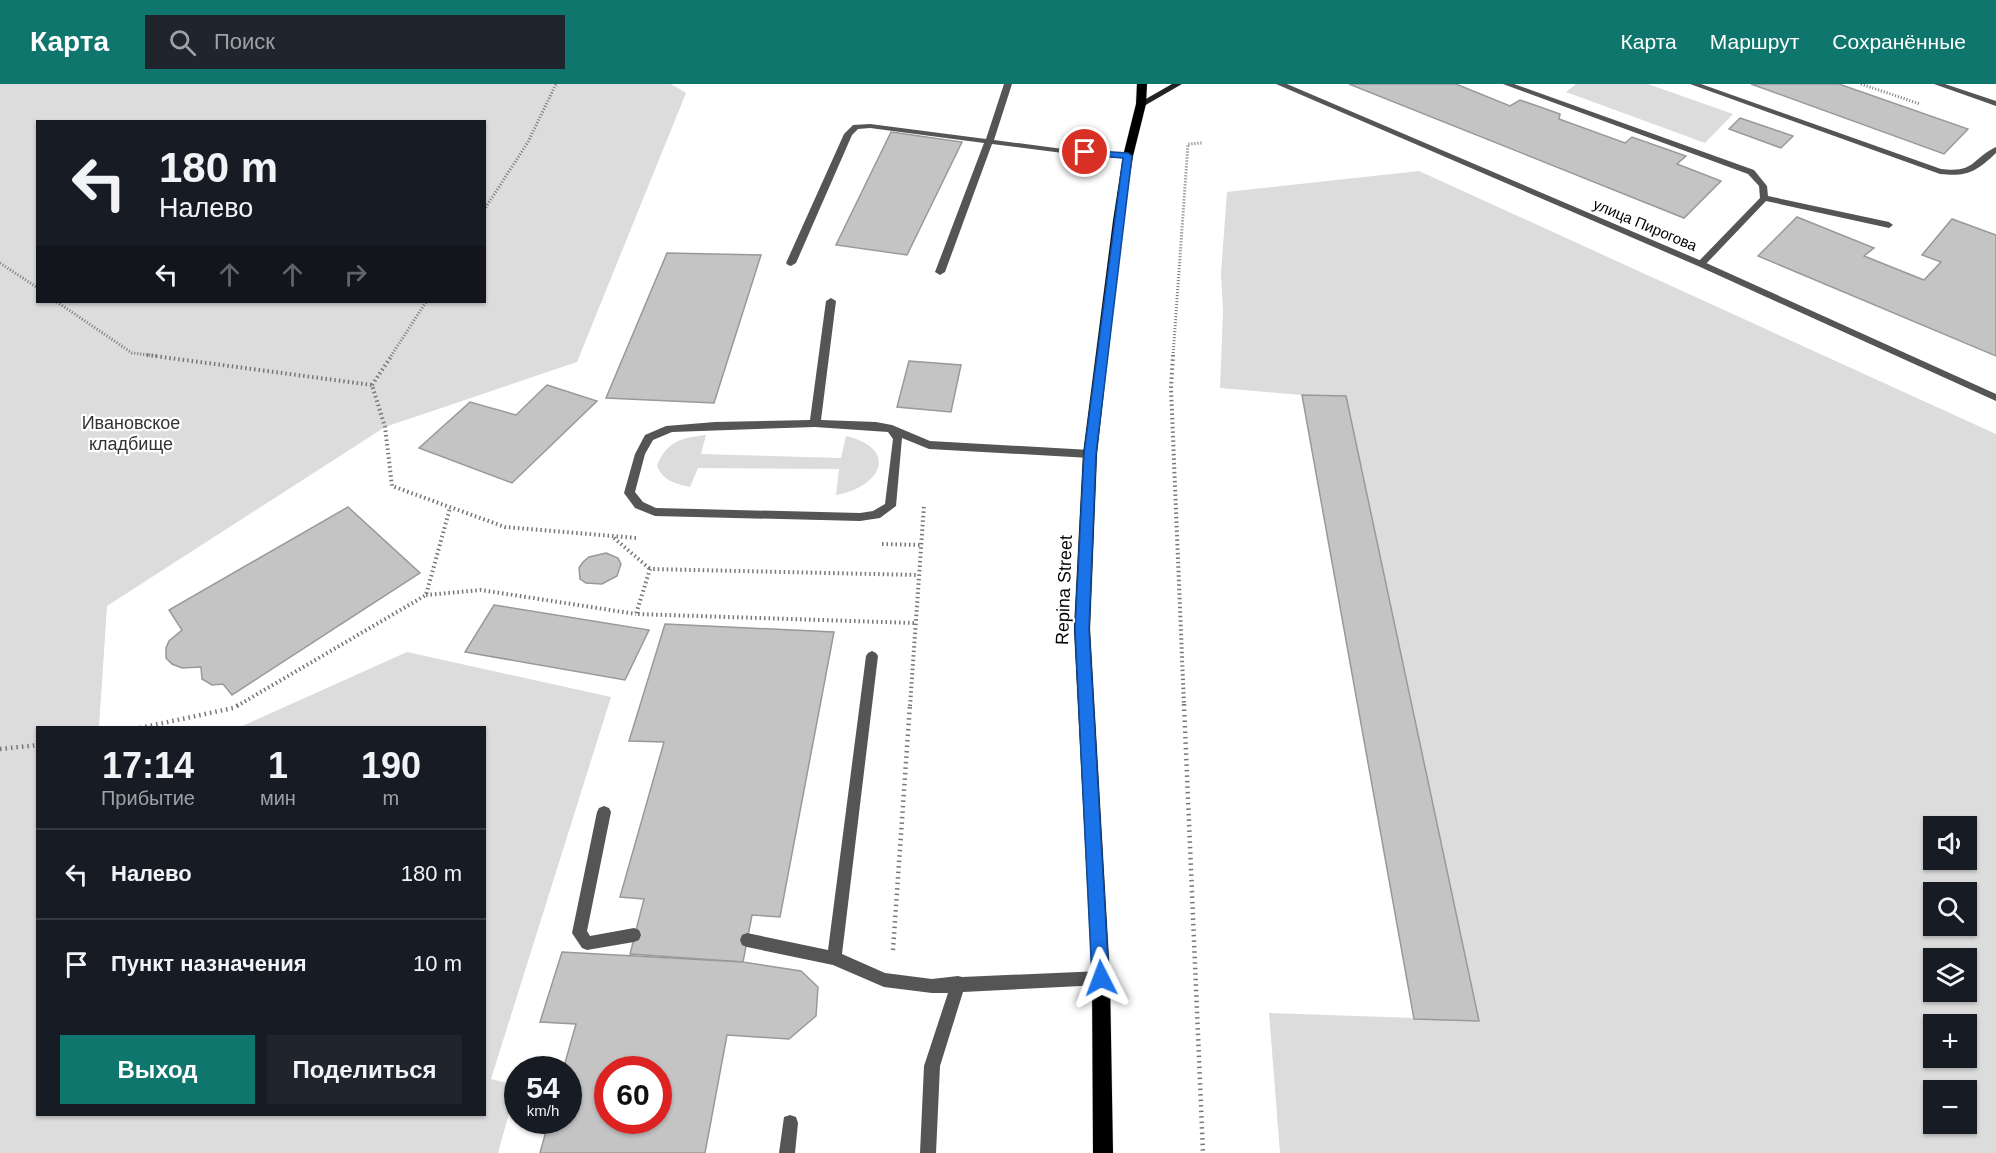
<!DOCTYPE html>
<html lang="ru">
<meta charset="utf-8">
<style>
:root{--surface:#171b24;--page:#20242c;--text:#f1f3f6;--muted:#9ea1a6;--line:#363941;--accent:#0f766e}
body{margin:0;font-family:Arial,sans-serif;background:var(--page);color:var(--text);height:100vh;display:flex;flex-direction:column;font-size:22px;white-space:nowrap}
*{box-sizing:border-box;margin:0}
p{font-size:20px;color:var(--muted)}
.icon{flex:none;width:33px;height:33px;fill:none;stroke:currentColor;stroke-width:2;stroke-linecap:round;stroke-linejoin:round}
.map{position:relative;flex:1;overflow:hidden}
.drawer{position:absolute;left:36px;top:642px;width:450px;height:390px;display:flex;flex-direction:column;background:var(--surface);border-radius:0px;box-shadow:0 2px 4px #0004}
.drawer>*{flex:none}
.guide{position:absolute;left:36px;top:36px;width:450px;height:183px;border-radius:0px;box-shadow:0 2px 4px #0004;background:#171b24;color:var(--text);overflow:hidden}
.buttons{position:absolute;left:1923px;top:732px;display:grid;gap:12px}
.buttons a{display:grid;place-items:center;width:54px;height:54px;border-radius:0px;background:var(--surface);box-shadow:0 2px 4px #0004;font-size:30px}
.speed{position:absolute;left:504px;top:972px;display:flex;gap:12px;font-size:30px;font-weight:700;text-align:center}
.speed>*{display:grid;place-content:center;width:78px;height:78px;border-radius:50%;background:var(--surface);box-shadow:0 2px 4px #0004;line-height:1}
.speed small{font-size:15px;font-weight:400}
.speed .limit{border:9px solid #d22;background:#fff;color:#111}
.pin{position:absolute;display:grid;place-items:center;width:51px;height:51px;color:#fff;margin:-26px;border:3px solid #fff;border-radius:50%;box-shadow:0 2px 6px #0007}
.me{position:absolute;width:66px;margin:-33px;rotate:357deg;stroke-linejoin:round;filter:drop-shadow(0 0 4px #0008)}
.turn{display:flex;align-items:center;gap:21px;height:126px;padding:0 24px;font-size:27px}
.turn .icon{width:78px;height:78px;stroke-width:2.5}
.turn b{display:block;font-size:42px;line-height:51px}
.lanes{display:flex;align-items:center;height:57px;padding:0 24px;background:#0003;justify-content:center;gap:30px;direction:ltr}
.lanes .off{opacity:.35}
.eta{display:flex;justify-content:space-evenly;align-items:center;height:102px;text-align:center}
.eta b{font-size:36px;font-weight:700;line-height:42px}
.button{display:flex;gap:12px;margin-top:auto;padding:12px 24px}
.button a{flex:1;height:69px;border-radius:0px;background:var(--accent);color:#fff;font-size:24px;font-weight:700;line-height:69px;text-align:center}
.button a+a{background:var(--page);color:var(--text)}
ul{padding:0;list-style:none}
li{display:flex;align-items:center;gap:18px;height:90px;padding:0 24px;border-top:2px solid var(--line)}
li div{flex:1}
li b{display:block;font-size:22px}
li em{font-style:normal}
header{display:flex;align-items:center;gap:36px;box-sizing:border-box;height:84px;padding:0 30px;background:var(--accent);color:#fff}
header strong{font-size:28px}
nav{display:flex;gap:33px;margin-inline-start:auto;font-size:21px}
.search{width:420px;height:54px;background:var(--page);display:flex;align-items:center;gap:15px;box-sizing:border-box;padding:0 21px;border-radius:0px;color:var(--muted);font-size:22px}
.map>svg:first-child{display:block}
.green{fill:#dcdcdc;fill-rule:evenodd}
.building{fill:#c4c4c4;stroke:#999;stroke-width:1.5;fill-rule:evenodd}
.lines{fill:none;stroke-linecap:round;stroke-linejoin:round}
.primary-casing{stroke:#dbdbdb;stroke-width:1}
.path-far2{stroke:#777;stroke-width:3;stroke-dasharray:1 2;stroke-linecap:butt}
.path-far1{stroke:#777;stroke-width:4;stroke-dasharray:1.5 3;stroke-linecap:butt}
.path{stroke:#777;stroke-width:4.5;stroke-dasharray:1.5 4;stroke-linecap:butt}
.service{fill:#555;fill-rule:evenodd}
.minor{fill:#555;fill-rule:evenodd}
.secondary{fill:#222;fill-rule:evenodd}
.primary{fill:#000;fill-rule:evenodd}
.route{fill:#1a73e8;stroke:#114b97;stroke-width:1.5}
.labels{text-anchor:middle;stroke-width:4.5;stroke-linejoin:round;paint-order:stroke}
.far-street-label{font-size:15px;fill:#000;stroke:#fff}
.park-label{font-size:18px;fill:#333;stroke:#fff}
.street-label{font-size:18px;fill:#000;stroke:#fff}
</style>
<header>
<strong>Карта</strong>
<div class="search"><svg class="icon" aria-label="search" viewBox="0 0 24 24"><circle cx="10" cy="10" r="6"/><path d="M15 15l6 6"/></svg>Поиск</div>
<nav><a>Карта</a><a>Маршрут</a><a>Сохранённые</a></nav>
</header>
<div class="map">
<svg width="1996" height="1069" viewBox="0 0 1996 1069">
<rect width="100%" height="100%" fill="#fff"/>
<g class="green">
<path d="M 0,0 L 671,0 L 686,9 L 577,278 L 385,343 L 107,522 L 99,643 L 38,644 L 38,1030 L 484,1030 L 484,644 L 240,643 L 407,568 L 611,613 L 491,995 L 517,1001 L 498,1069 L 0,1069 ZM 38,38 L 484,38 L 484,218 L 38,218 Z"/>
<polygon points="1576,0 1648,0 1733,30 1705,59 1566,8"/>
<path d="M 1419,87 L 1996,350 L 1996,1069 L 1280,1069 L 1269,929 L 1414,934 L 1302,311 L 1220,304 L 1223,228 L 1221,189 L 1227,108 ZM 1934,742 L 1966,742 L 1966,776 L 1934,776 ZM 1934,808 L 1966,808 L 1966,842 L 1934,842 ZM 1934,874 L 1966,874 L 1966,908 L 1934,908 ZM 1934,940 L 1966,940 L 1966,974 L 1934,974 ZM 1934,1006 L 1966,1006 L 1966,1040 L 1934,1040 Z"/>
<path d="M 706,351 L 701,370 L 841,374 L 846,352 C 900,365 881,403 836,411 L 839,385 L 698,384 L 690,403 C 676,400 661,396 657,381 C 668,357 680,354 706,351 Z"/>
</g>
<g class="building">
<polygon points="1349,0 1456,0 1510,22 1520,16 1560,30 1559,35 1625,59 1632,53 1686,72 1677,80 1721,97 1684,134"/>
<polygon points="1751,0 1839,0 1968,45 1944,70"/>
<polygon points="1740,34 1793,52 1781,64 1729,45"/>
<polygon points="891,48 962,58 907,171 836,161"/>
<polygon points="1797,133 1874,164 1864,172 1924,196 1941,178 1922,171 1952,135 1996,151 1996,272 1758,172"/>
<polygon points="667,169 761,171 714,319 606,314"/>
<polygon points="909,277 961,281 951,328 897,323"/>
<polygon points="547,301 597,317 512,399 419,364 470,318 516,331"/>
<polygon points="1302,311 1346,312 1479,937 1414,935"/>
<polygon points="348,423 420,489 232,611 223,600 212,601 202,595 201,583 182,584 172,580 166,574 166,564 169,557 182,546 169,526"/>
<polygon points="606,469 618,474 621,480 617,492 602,500 586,499 580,495 579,484 583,478 589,473"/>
<polygon points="494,521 649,546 625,596 465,568"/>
<polygon points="665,540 834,548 780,833 752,831 743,878 630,870 644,815 620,813 664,658 629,657"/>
<path d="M 562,868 L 743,878 L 801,887 L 818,903 L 816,932 L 789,955 L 727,951 L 705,1069 L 540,1069 L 549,1036 L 568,1036 L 568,986 L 563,986 L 576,940 L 540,938 ZM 608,986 L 658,986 L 658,1036 L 608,1036 Z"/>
</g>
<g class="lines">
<g class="primary-casing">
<polygon id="primary" points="1137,0 1147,0 1146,20 1133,72 1123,137 1097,370 1090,545 1110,894 1113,1069 1093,1069 1092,894 1074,545 1083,370 1113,137 1123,72 1136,20"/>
</g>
<g class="path-far2">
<polyline points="1861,0 1920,20"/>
<polyline points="484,126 528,58 556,0"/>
<polyline points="0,179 38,204"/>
<polyline points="57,218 132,269 158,272"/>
<polyline points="391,272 426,218"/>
<polyline points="1173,272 1188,60 1202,59"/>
</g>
<g class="path-far1">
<polyline points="147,271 372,301 385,343 392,402 505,443 637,454"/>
<polyline points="1173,271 1171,304 1184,622"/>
<polyline points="372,301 392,271"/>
<polyline points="614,454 650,485"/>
<polyline points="882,460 920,461"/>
<polyline points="426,511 481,506 636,530"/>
<polyline points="914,539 636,530 650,485 918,491"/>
<polyline points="237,622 426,511 450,424"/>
<polyline points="910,622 924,421"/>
</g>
<g class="path">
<polyline points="1184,620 1203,1069"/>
<polyline points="140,644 233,624 240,620"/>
<polyline points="0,665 38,661"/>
<polyline points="893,866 910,620"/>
</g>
<g class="service">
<polygon points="1004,0 1012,0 994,56 1063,65 1128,70 1132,72 1128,74 1063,69 992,60 945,188 940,191 935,188 984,59 870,44 858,45 852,51 796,179 791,182 788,181 786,179 844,50 853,41 870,40 986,55"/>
<polygon points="1503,0 1514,0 1754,86 1767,102 1768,112 1889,138 1893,141 1889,144 1766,117 1704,182 1698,182 1698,178 1760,114 1759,102 1748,90"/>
<path d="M 1690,0 L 1701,0 L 1941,85 C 1976,89 1971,75 1996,63 L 1996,69 C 1976,88 1967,93 1940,90 Z"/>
<path d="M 831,214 L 836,217 L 821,336 L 876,338 L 892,341 L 930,357 L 1090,366 L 1095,370 L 1090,374 L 929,365 L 902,354 L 896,422 L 880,434 L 860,437 L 655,432 L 635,424 L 624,409 L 635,370 L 645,351 L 666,342 L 715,338 L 810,336 L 826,217 ZM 815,343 L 888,348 L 893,355 L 885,420 L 873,427 L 860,429 L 656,424 L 643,418 L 635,408 L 645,370 L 653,356 L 672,348 Z"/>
<polygon points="872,567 876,569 878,572 842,870 885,889 932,895 958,892 962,893 1101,887 1106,889 1108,894 1106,899 1101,901 963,908 940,982 936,1069 920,1069 924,982 948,909 932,909 884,903 833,881 747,863 742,861 740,856 742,851 747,849 828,866 866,572 868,569"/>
<polygon points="604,722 609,724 611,728 587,847 590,852 634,844 639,846 641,851 639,856 634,858 587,866 582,864 572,849 597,728 599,724"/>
<polygon points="790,1031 796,1033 798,1039 795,1069 779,1069 784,1033"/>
</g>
<g class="minor">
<polygon points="1276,0 1287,0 1704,178 1996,310 1996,317 1698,182"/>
<polygon points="1934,0 1945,0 1996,17 1996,22"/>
</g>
<polygon class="secondary" points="1172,0 1182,0 1144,22 1137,20"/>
<use href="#primary" class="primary"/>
</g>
<polygon class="route" points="1081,66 1128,69 1132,72 1096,370 1089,545 1109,894 1107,900 1101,902 1095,900 1092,894 1075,545 1084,370 1123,74 1085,71 1081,70"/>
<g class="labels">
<g class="far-street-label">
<text transform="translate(1645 141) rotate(23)" y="5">улица Пирогова</text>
</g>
<g class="park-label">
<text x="131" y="345">Ивановское<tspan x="131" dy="21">кладбище</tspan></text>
</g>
<g class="street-label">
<text transform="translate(1064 506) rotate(-88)" y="6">Repina Street</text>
</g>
</g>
</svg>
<div class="buttons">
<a><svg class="icon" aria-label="sound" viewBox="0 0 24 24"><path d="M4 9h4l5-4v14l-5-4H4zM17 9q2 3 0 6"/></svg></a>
<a><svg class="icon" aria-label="search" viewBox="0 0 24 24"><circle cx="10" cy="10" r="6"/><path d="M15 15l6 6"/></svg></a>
<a><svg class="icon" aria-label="layers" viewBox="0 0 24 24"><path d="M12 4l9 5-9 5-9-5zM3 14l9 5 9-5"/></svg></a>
<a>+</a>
<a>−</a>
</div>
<div class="speed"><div>54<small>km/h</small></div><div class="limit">60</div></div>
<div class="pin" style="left:1085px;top:68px;background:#d93025"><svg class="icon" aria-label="arrive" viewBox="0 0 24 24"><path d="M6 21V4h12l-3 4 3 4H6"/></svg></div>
<svg class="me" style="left:1101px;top:894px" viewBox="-20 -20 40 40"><path d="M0-17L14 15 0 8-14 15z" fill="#1a73e8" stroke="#fff" stroke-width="4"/></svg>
<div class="guide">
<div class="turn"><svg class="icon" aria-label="left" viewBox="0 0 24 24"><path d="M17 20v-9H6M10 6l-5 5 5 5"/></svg><div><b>180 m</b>Налево</div></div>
<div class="lanes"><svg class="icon" aria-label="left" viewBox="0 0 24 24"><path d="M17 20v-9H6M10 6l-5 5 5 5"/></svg><svg class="icon off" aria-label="ahead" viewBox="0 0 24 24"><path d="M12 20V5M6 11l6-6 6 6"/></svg><svg class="icon off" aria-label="ahead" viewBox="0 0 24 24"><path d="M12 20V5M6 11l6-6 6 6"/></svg><svg class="icon off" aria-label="right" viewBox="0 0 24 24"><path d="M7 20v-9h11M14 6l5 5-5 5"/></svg></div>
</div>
<section class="drawer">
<div class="eta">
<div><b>17:14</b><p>Прибытие</p></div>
<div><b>1</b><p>мин</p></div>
<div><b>190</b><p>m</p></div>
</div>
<ul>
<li><svg class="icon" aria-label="left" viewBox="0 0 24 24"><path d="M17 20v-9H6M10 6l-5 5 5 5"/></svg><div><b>Налево</b></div><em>180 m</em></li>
<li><svg class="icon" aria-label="arrive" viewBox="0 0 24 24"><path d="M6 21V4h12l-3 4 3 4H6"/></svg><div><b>Пункт назначения</b></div><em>10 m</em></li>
</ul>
<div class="button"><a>Выход</a><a>Поделиться</a></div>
</section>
</div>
